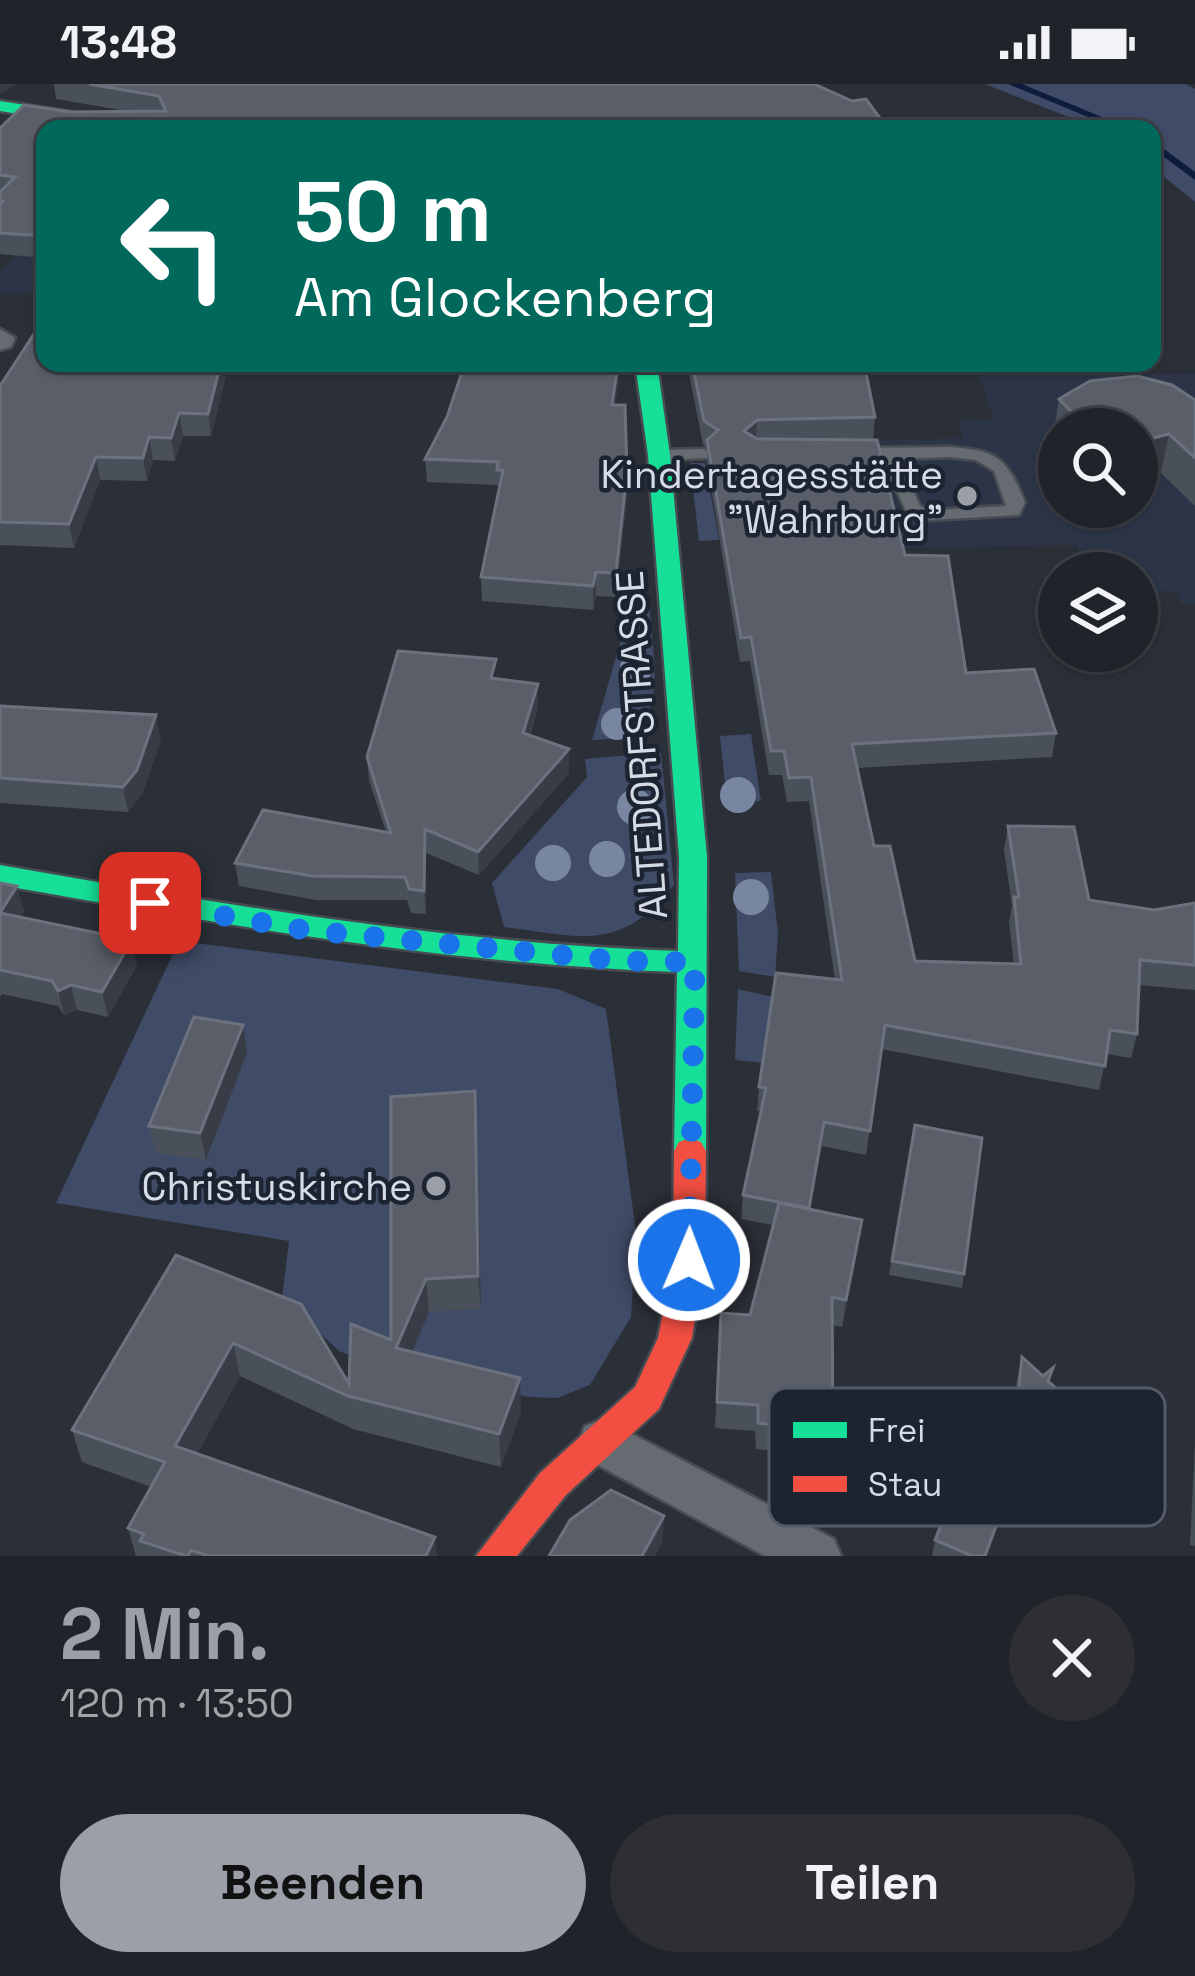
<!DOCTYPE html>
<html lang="de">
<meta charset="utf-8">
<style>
:root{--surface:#202329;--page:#2d2f35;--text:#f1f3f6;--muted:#a2a4a8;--line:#3d4046;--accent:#9a9fa8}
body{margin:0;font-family:"Space Grotesk",sans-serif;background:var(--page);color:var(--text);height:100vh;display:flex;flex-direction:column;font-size:45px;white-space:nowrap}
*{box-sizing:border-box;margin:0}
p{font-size:39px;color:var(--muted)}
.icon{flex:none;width:66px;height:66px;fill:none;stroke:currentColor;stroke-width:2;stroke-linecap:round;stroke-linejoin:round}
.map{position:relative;height:1472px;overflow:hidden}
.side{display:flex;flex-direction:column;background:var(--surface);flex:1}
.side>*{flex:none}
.guide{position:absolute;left:36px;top:36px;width:1125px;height:252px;border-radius:24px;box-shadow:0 3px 9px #0004,0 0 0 3px var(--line);background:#00695c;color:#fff;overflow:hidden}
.controls{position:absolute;left:1038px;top:324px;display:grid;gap:24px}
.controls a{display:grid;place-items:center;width:120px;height:120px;border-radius:50%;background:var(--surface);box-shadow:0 3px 9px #0004,0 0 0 3px var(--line);font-size:60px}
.pin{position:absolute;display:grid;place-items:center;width:102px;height:102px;color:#fff;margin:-51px;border-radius:24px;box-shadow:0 6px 18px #0006}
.me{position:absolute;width:132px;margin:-66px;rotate:1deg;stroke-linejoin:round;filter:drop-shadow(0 0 9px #0008)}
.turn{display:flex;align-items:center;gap:42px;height:252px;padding:0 60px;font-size:54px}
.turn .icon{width:156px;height:156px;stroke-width:2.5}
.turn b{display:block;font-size:84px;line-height:102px}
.round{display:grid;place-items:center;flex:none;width:126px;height:126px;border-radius:63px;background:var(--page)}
.summary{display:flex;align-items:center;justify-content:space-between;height:204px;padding:0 60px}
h1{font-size:72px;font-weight:700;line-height:90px;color:var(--accent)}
.button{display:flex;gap:24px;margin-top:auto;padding:24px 60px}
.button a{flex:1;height:138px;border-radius:72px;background:var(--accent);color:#111;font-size:48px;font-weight:700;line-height:138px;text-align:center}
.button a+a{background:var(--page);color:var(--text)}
.status{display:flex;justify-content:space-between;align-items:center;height:84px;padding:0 60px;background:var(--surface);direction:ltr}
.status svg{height:33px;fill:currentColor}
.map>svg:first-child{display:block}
.built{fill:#2c3548;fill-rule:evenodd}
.green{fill:#404c67}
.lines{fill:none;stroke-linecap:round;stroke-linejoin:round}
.stream{fill:#0d1b3c;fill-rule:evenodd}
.lane-casing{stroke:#474b52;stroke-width:5}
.street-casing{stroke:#474b52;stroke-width:5}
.fast-casing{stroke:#474b52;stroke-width:5}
.jam-casing{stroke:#474b52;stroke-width:5}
.lane{fill:#666a71;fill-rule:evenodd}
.street{fill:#666a71;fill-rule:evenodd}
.fast{fill:#16e098;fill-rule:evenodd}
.jam{fill:#f24e42;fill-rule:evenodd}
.tree{fill:#7986a1}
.wall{fill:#4a505a}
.shaded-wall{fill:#373c46}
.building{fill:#595e69;stroke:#6c727d;stroke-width:3}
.route{stroke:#1a73e8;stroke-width:21;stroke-dasharray:0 37.8}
.poi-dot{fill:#9a9fa8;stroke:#1c2331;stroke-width:4.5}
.labels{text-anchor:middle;stroke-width:9;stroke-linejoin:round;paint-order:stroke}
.poi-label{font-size:39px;fill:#d6dbe5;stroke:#1c2331;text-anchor:end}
.street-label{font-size:39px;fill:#d6dbe5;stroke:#1c2331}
.key{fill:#1c2331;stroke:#545a67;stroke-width:3}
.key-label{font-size:33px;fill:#d6dbe5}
</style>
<div class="status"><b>13:48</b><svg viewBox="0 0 49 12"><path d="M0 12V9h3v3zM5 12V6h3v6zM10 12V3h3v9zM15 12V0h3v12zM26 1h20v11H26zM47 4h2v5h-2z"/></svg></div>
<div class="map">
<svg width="1195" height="1472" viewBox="0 0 1195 1472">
<rect width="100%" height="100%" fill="#2b2f37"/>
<g class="built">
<polygon points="45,133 45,209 0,209 0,190"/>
<path d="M 1195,290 L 1195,520 L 1182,520 L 1175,507 L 1137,507 L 1137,489 L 1088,489 L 1077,461 L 895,464 L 758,377 L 705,379 L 703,362 L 963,354 L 958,337 L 994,336 L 979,291 ZM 1059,345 L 1137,345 L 1137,423 L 1059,423 Z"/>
</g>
<g class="green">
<polygon points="985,0 1186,0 1195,5 1195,118 1152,83 1152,45 1099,45"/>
<polygon points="690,379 705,379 719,456 699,457"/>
<path d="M 650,527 C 652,566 667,629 629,654 L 592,656 L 629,528 Z"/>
<polygon points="751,650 761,717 727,719 720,652"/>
<path d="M 661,668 L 674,801 C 620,869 582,853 504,843 L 492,799 L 587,693 L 585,675 Z"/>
<polygon points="771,788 778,850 775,893 739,887 735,789"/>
<polygon points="179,857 558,905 606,925 636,1149 631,1233 590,1301 557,1314 528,1313 385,1285 339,1267 282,1214 289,1157 56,1119"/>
<polygon points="738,905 773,913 764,979 735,976"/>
</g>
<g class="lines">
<g class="stream">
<polygon points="1008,0 1022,0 1131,45 1117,45"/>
<polygon points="1152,56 1195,88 1195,96 1152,64"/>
</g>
<g class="lane-casing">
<g id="lane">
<path d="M 948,363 C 997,366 1006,373 1025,418 L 1019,431 L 930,436 L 907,429 L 882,375 L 856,374 L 847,369 L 856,364 ZM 948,373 L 976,376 L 994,387 L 1006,422 L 932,426 L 920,422 L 899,375 Z"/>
<polygon points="704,365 713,370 710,374 659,376 650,371 659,366"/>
</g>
</g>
<g class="street-casing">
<g id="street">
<polygon points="0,245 15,254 11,263 0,266"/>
<polygon points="603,1335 834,1455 841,1472 765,1472 585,1374 578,1358 585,1342"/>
</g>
</g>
<g class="fast-casing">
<g id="fast">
<polygon points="0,17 147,40 156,45 112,45 0,27"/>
<path d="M 635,279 L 657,279 L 670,371 L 707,773 L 706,1067 L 701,1076 L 690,1080 L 679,1076 L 674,1067 L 677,888 C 449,880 225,841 0,801 L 0,781 C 225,821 449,859 678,867 L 679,773 L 648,371 Z"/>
</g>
</g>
<g class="jam-casing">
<polygon id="jam" points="690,1054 701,1058 706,1067 705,1176 692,1254 664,1314 659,1325 566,1411 517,1472 476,1472 540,1389 635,1303 658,1254 673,1176 674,1067 679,1058"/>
</g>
<use href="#lane" class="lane"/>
<use href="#street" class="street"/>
<use href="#fast" class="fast"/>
<use href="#jam" class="jam"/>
</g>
<g class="tree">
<circle cx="636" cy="584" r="16"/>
<circle cx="617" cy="640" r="16"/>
<circle cx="738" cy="711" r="18"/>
<circle cx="635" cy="723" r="18"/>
<circle cx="607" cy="775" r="18"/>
<circle cx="553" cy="779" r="18"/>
<circle cx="751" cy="813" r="18"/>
</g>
<g class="wall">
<polygon points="54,0 814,0 888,45 45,45 45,174 0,170 0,44 70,28 132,28 56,15"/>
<polygon points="229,279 211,352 183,352 175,377 153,376 147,397 100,396 74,464 0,461 0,302"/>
<polygon points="452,279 621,279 615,321 627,388 627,411 616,513 596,512 593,526 482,517 481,493 498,409 498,401 427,398 425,375 447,333 462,289 453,288"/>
<polygon points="687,279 887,279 886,291 866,291 875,333 873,356 905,471 966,589 1056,649 1052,673 857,684 874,762 915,877 1014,880 1009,838 1012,822 1004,766 1008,742 1089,816 1154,826 1195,819 1195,906 1139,901 1137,950 1131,974 1107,970 1099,1006 881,965 866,1071 822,1062 810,1126 858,1164 842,1243 832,1241 833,1347 829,1373 756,1365 755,1347 715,1344 721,1229 750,1231 773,1141 741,1135 743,1111 761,1027 757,1027 759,1003 835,896 809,717 787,718 782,691 769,691 750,577 740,578 707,379 707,363 703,361"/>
<polygon points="1059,315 1195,316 1195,422 1161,389 1137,394 1137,345 1059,345 1059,360 1053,353"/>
<polygon points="497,594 538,623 530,652 569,665 569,689 479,791 426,769 426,830 411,829 407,816 316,816 239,802 235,779 386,748 369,696 367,673"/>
<polygon points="0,622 161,656 142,710 128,728 0,719"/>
<polygon points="0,799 24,827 20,833 137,881 108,933 77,926 64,931 58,922 2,910 0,913"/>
<polygon points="243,941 247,969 206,1076 156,1069 149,1042"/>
<polygon points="477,1041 481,1225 429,1228 412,1268 521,1327 501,1383 353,1345 240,1292 197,1370 437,1472 136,1472 128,1444 151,1403 82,1378 72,1346 176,1171 349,1300 391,1256"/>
<polygon points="915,1041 964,1190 962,1204 889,1191"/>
<polygon points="1022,1273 1043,1292 1053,1284 1049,1298 1061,1335 1027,1361 987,1472 932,1472 935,1456 1015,1315 1017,1295"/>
<polygon points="1195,1357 1195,1462 1190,1461"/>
</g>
<g class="shaded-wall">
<polygon points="0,0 16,0 0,10"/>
<polygon points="221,279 229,279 211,352 208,330"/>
<polygon points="618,279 621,279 612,344 612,321"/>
<polygon points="179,329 183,352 175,377 171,354"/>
<polygon points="757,336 756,359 744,347"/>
<polygon points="1169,350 1161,389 1137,394 1137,358"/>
<polygon points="149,353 153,376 147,397 143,374"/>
<polygon points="96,373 100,396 74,464 69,440"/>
<polygon points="627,388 627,411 616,513 616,489"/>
<polygon points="596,488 596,512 593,526 593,502"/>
<polygon points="538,600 538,623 523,672 523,649"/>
<polygon points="156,631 161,656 142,710 128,728 123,703"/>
<polygon points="569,665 569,689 479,791 478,768"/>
<polygon points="425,745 426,769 426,830 424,807"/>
<polygon points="17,802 24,827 7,854 0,829"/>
<polygon points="132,856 137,881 108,933 102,908"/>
<polygon points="71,901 77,926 64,931 58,907"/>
<polygon points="243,941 247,969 206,1076 200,1049"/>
<polygon points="475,1007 477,1041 481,1225 478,1192"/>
<polygon points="824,1038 822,1062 806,1147 809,1124"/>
<polygon points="862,1136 858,1164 842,1243 846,1216"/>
<polygon points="426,1195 429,1228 400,1297 396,1264"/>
<polygon points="233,1259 240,1292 184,1395 175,1362"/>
<polygon points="520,1294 521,1327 501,1383 499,1350"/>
<polygon points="1067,1314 1061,1335 1027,1361 987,1472 985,1472 1033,1340"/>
<polygon points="664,1432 663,1457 655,1472 642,1472"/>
<polygon points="435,1453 437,1472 426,1472"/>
</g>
<g class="building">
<polygon points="89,0 814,0 852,17 866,15 888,45 45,45 45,152 0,149 0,121 3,117 0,116 0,108 15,93 0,91 0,44 24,21 70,28 166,27 159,12"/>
<polygon points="45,233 45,279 221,279 208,330 179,329 171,354 149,353 143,374 96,373 69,440 0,438 0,302"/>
<polygon points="465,279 618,279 612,321 625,321 627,388 616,489 596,488 593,502 481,493 503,386 497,386 498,378 425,375 447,333"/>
<polygon points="692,279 864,279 875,333 757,336 744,347 757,355 877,356 905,471 948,472 966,589 1034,585 1056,649 852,660 874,762 890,762 915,877 1021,880 1014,813 1019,813 1008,742 1074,743 1089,816 1154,826 1195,819 1195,881 1140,876 1137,950 1110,946 1105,982 885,941 870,1047 824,1038 809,1124 743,1111 766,1004 759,1003 776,889 842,896 811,693 789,694 784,667 771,667 751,553 741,554 707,356 718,346 704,337"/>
<polygon points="1137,292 1172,301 1195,316 1195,374 1169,350 1137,358 1137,345 1088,345 1059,315 1090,297"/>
<polygon points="398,567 496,575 491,594 538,600 523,649 569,665 478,768 425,745 424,807 409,805 405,793 313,792 235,779 263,726 391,749 367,673"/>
<polygon points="0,622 156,631 137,686 123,703 0,694"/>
<polygon points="0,799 17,802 0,829 132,856 102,908 71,901 58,907 52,897 0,886"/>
<polygon points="194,933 243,941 200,1049 149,1042"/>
<polygon points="475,1007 478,1192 426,1195 396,1264 520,1294 499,1350 348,1312 233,1259 175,1362 435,1453 426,1472 208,1472 191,1466 188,1472 186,1472 140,1457 144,1450 128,1444 165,1378 72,1346 176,1171 301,1220 349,1300 351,1240 391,1256 391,1013"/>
<polygon points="915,1041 982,1054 964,1190 892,1177"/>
<polygon points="779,1119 862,1136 846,1216 832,1213 833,1347 758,1339 758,1321 717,1318 721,1229 750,1231"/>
<polygon points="1022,1273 1043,1292 1053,1284 1048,1297 1067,1314 1033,1340 985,1472 972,1472 935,1456 979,1344 1018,1312"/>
<polygon points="611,1406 664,1432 642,1472 549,1472 570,1436"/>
</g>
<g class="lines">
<polyline class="route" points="150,819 305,846 623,877 695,878 689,1176"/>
</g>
<g class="poi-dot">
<circle cx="967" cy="412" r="12"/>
<circle cx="436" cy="1102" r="12"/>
</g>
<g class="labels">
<g class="poi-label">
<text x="943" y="404">Kindertagesstätte<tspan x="943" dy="45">"Wahrburg"</tspan></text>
<text x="412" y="1116">Christuskirche</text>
</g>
<g class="street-label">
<text transform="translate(641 661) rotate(-94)" y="14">ALTEDORFSTRASSE</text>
</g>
</g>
<rect x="769" y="1304" width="396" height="138" rx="18" class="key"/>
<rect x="793" y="1338" width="54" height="16" fill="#16e098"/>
<rect x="793" y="1392" width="54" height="16" fill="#f24e42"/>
<g class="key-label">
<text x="868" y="1358">Frei</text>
<text x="868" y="1412">Stau</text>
</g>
</svg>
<div class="controls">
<a><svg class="icon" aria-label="search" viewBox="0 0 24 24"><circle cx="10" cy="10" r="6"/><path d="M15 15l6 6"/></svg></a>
<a><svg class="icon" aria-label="layers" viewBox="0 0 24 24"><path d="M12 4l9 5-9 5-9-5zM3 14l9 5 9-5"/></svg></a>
</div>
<div class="pin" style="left:150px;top:819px;background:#d93025"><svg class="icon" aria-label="arrive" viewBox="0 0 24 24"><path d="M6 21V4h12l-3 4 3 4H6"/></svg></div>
<svg class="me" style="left:689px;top:1176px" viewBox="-20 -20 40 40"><circle r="17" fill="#1a73e8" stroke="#fff" stroke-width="3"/><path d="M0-11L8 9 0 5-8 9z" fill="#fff"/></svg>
<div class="guide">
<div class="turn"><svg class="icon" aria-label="left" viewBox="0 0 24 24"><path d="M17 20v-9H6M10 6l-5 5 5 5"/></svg><div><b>50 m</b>Am Glockenberg</div></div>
</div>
</div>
<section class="side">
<div class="summary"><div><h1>2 Min.</h1><p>120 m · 13:50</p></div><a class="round"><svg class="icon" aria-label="close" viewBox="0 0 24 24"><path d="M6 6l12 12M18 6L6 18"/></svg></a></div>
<div class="button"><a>Beenden</a><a>Teilen</a></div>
</section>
